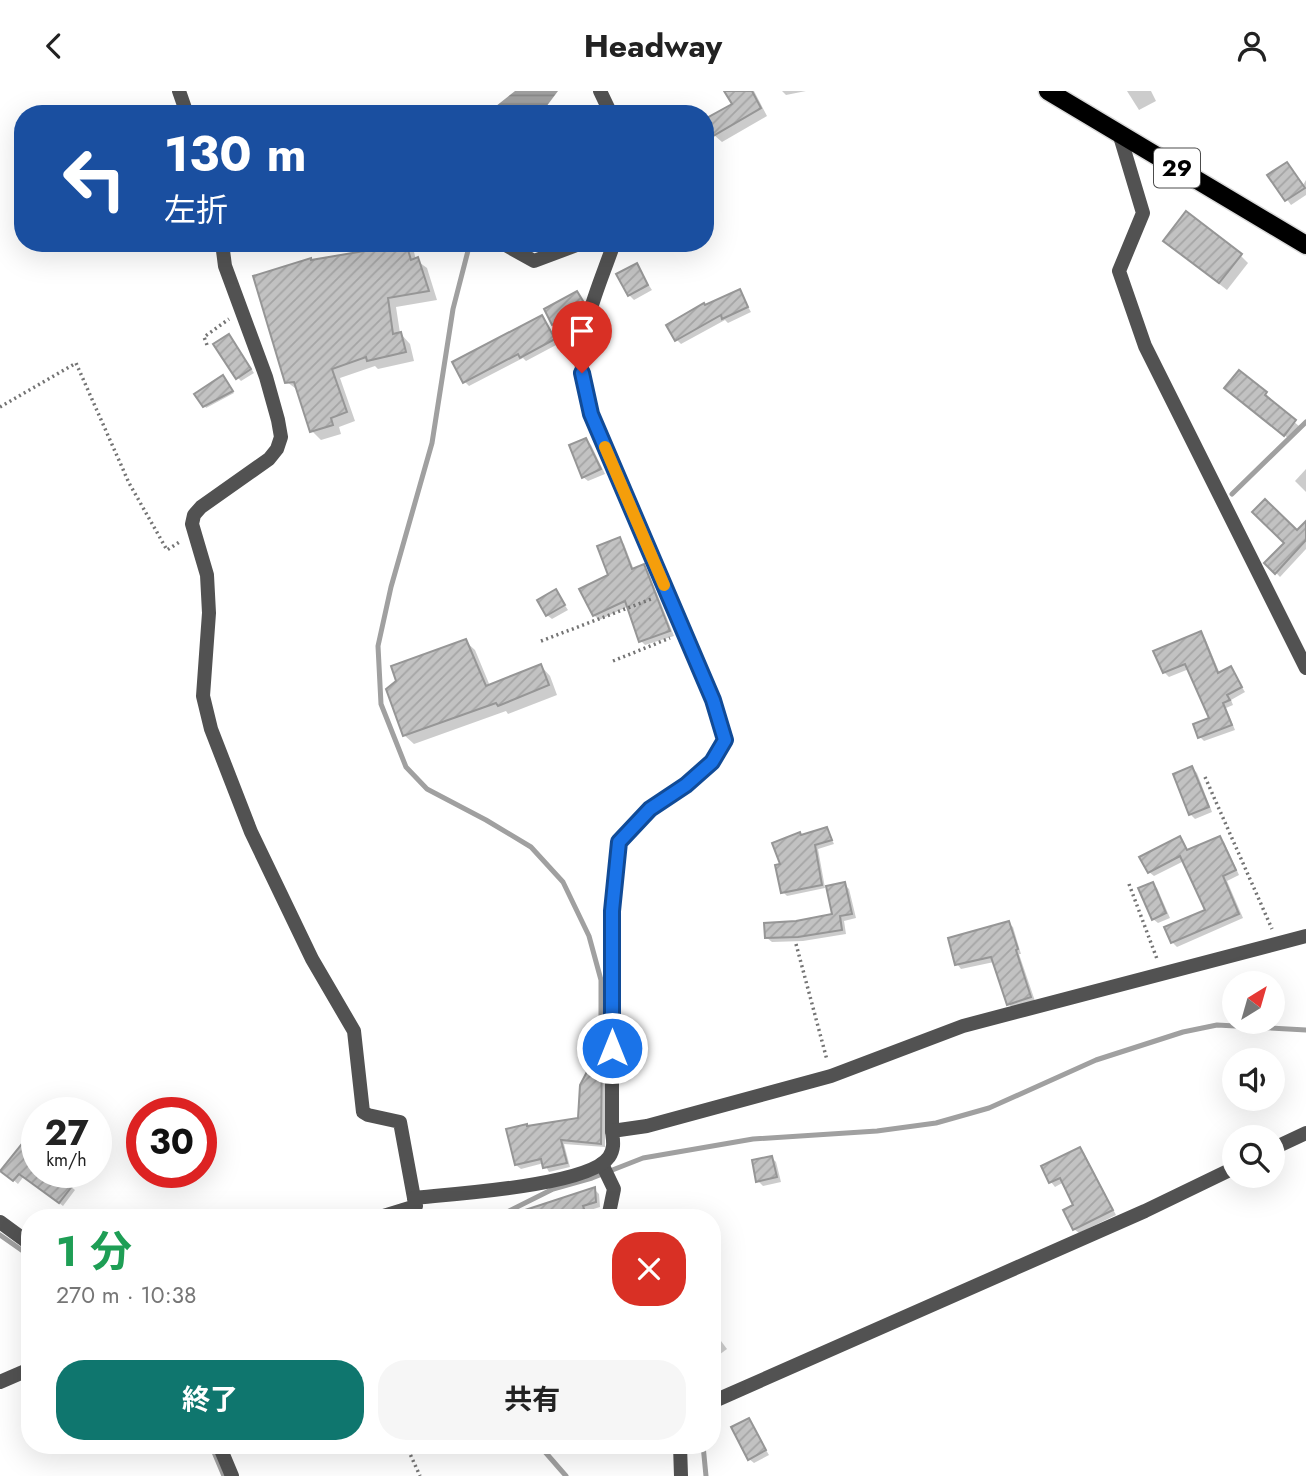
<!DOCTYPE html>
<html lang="ja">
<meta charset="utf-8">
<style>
:root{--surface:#fff;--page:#f6f6f6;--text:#222;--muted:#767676;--accent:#0f766e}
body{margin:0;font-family:Jost,"Noto Sans JP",sans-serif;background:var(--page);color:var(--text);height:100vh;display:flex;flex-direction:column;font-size:26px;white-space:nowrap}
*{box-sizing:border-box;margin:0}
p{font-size:23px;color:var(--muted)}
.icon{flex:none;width:38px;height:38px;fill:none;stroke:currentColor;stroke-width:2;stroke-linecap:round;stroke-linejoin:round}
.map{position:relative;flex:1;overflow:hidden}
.details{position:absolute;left:21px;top:1118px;width:700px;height:245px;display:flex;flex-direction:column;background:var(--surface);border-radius:28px;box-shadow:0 7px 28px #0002}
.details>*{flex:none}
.banner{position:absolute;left:14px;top:14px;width:700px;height:147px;border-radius:28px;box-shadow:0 7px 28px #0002;background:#1a4fa0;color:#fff;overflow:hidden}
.needle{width:46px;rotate:37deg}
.controls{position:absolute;left:1222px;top:880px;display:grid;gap:14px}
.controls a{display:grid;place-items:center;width:63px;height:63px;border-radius:50%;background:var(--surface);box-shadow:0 7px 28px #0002;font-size:35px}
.speed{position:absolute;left:21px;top:1006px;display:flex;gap:14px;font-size:35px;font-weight:700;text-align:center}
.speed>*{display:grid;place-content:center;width:91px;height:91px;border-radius:50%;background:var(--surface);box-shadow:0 7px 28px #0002;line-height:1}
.speed small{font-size:18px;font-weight:400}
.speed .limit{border:10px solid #d22;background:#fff;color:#111}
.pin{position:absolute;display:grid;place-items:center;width:60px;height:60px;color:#fff;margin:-72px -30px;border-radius:50% 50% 50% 0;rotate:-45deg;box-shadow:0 0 7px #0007}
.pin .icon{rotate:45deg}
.me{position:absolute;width:77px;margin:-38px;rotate:0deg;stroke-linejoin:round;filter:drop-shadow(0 0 5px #0008)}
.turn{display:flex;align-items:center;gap:24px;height:147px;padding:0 35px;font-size:32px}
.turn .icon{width:91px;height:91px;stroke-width:2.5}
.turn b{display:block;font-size:49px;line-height:60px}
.round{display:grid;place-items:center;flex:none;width:74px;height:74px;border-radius:28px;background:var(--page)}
.headline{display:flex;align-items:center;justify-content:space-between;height:119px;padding:0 35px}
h1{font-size:42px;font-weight:700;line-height:52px;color:#1e9e55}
.cta{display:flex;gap:14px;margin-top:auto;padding:14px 35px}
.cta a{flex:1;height:80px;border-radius:28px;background:var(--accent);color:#fff;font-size:28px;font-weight:700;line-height:80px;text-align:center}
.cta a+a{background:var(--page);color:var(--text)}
header{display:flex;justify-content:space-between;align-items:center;height:91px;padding:0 35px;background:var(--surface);font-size:32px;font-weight:700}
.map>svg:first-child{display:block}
.water{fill:url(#water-rules)}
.shadow{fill:#0003}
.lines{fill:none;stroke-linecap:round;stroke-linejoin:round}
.stream{stroke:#a0a0a0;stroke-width:5}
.building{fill:url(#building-hatch);stroke:#969696;stroke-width:2}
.primary-casing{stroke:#dbdbdb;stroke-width:21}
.path{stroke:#747474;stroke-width:3.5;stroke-dasharray:2 3.5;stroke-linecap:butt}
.street{stroke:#525252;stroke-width:14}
.primary{stroke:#000;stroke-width:18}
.route-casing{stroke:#114b97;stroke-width:18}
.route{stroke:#1a73e8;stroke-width:12}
.slow{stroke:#f59e0b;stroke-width:12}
.labels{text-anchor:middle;stroke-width:7;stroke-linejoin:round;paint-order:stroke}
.shield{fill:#fff;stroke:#4c4c4c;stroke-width:2}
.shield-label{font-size:23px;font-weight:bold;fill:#000}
</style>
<header><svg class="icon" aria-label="back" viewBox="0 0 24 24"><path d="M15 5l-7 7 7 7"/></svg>Headway<svg class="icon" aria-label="person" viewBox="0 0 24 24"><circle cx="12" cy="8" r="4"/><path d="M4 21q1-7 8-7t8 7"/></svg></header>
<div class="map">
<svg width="1306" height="1385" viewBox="0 0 1306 1385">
<defs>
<pattern id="water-rules" width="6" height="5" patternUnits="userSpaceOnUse" patternTransform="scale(1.75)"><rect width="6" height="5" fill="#a0a0a0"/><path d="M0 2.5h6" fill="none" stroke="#888"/></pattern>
<pattern id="building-hatch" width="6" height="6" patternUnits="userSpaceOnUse" patternTransform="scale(1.75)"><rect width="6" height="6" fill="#c2c2c2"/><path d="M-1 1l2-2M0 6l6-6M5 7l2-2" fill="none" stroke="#a5a5a5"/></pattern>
</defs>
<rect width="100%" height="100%" fill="#fff"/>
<polygon class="water" points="515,0 558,0 543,20 544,23 486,23"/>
<g class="shadow">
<polygon points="726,0 754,0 767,25 722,51 714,44 735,13"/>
<polygon points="782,0 806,0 786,4"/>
<polygon points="1127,0 1151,0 1156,10 1139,19"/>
<polygon points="1270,85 1303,94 1306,89 1306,104 1291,114"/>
<polygon points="406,152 414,161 416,169 427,177 437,209 396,216 400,242 410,253 414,270 378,278 375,275 340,287 355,330 339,336 341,343 321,349 312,340 299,300 287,291 312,171"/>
<polygon points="1173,157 1240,164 1248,172 1227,199"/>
<polygon points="636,175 652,199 634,209 629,204"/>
<polygon points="739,200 751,221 728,232 725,229 681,253 677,249 705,216"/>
<polygon points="577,202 587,216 585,223 558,237 553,233"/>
<polygon points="542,226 558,253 526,270 523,267 469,295 465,291"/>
<polygon points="232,249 254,282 241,290 238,287"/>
<polygon points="224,288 234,302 206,317 205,315"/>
<polygon points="1231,301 1266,303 1270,307 1269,310 1299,335 1289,348"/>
<polygon points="586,349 591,354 605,383 588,390 583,386"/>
<polygon points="1306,378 1306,401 1295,390"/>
<polygon points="1306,433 1306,458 1280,486 1267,472"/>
<polygon points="619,448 624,453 634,479 644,475 648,480 674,545 645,554 641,550 629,515 599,529 594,524 610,485"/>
<polygon points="556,501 568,519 552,528 547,524"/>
<polygon points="1200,542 1205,547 1220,583 1230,577 1245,601 1231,609 1233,614 1226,617 1235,639 1204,650 1200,646 1211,628 1189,578 1169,586 1164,581"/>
<polygon points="465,550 475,559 490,595 541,575 550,585 557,604 508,623 506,620 414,653 404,644"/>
<polygon points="1192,677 1197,682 1212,721 1195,728 1190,723"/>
<polygon points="827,738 834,753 818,758 825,797 787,805 783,801 782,774 802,745"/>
<polygon points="1180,747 1189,761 1220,747 1224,751 1239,784 1227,790 1243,827 1177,856 1172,851 1207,819 1184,770 1154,785 1149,781"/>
<polygon points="844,793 849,798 856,827 844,830 846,843 803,850 772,851 767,847 796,831 834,824"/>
<polygon points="1152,793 1157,797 1170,827 1158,832 1153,828"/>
<polygon points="1008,832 1013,836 1021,863 1019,863 1035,910 1013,917 1008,913 994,871 961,878 957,873"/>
<polygon points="603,955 606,958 605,1056 564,1053 570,1076 549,1081 544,1072 521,1078 516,1074 528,1037 579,1028 582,994"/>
<polygon points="1080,1058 1084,1062 1116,1124 1079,1142 1074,1138 1076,1115 1064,1091 1055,1096 1051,1091"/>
<polygon points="772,1067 776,1071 781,1091 763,1095 758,1090"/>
<polygon points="3,1080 63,1082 59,1086 75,1099 63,1115 24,1085 18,1093"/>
<polygon points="594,1098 599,1103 600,1116 587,1120 589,1127 524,1127"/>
<polygon points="712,1238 727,1258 712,1269"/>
<polygon points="748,1329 769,1364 754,1372 749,1368"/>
</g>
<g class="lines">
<g class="stream">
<polyline points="470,152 453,218 432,352 391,496 378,555 381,613 406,676 427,698 486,729 531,756 563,791 589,845 601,889 601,940"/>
<polyline points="1232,403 1306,331"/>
<polyline points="464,1127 486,1123 493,1127"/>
<polyline points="495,1127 553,1098 592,1087 643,1067 753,1048 877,1040 936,1032 989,1017 1096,969 1183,941 1217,934 1306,939"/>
<polyline points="0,1144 30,1165"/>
<polyline points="211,1354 224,1385"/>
<polyline points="539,1354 566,1385"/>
<polyline points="703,1354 706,1385"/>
</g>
</g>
<g class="building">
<polygon points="724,0 752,0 761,17 713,45 705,28 732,13"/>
<polygon points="1287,71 1305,97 1285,110 1267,84"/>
<polygon points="1186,120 1242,163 1219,192 1163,150"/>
<polygon points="387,152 406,152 411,169 418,166 429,200 388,207 393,243 401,241 406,261 367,270 366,266 332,278 347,321 331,327 333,334 310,341 294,291 285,292 253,185 311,167 311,169 388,156"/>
<polygon points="637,172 648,194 628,205 616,183"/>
<polygon points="740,198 748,216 722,228 721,224 675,250 666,234 704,212 705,214"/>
<polygon points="577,200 583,210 581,219 552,234 544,218"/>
<polygon points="542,224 555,248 520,267 518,263 463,292 452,271"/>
<polygon points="229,243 251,278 236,288 213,253"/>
<polygon points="1239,279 1267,301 1265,304 1296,329 1284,345 1224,297"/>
<polygon points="223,284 233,300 203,316 194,303"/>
<polygon points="586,347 601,378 582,387 569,354"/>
<polygon points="1265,408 1297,439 1306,430 1306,449 1275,483 1264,472 1284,452 1252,421"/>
<polygon points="620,446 632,478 644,473 670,540 639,551 625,510 593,525 579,498 608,484 597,455"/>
<polygon points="556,498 565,514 546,525 537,509"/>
<polygon points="1201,540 1218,582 1231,575 1242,596 1227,604 1230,609 1223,612 1232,634 1198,647 1193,633 1209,627 1185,573 1163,582 1153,560"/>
<polygon points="466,548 486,595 541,573 549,594 498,615 496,612 403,645 386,598 396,590 391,575"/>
<polygon points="1192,675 1209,716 1189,724 1173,683"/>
<polygon points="827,736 832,749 815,754 822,794 781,802 775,774 780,773 772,752 800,741 801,744"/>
<polygon points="1180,745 1187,759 1220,745 1236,779 1223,785 1239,823 1171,852 1164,836 1205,819 1180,765 1148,782 1139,766"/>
<polygon points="845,791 852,823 840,825 842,839 798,846 765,847 764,832 796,830 832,823 826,795"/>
<polygon points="1153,791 1166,822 1152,829 1138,797"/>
<polygon points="1009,830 1018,858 1016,859 1031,906 1007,914 991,866 955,874 948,847"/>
<polygon points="602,952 601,1053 561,1049 567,1072 543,1077 541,1068 515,1074 506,1038 527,1033 527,1035 578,1027 580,994"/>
<polygon points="37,1034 37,1082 56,1082 73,1094 59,1112 19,1083 13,1090 0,1080"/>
<polygon points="1080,1056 1113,1119 1073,1139 1063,1119 1073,1114 1060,1087 1049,1092 1041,1075"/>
<polygon points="772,1065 777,1086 756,1091 752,1069"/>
<polygon points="595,1096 596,1111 583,1115 586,1123 575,1127 511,1127 510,1124"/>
<polygon points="749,1327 766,1359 748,1369 731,1336"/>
</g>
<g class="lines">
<g class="primary-casing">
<polyline id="primary" points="1048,0 1306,154"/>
</g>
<g class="path">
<polyline points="207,254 204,246 229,228"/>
<polyline points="0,316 76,272 129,392 167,459 181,450"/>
<polyline points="541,550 654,507"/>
<polyline points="613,570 670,547"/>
<polyline points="1205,686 1272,838"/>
<polyline points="1129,793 1157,868"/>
<polyline points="796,853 827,969"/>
<polyline points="406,1354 420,1385"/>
</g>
<g class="street">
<polyline points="179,0 187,23"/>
<polyline points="600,0 611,23"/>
<polyline points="1119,42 1143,122 1119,180 1145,255 1306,577"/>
<polyline points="222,152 225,175 266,286 278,329 281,346 277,358 269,368 201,416 194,424 192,433 207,484 209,522 203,605 211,638 251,741 312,868 354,940 363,1021 368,1024 400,1031 414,1107"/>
<polyline points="502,152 534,170 582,152"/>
<path d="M 612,1040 L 612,820 L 619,751 L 650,718 L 686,694 L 712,671 L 725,649 L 713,609 L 591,323 C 588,309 583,294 582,280 C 579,236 600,193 614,152"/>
<polyline points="1272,1058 1306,1042"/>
<polyline points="602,1073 614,1098 608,1127"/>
<path d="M 377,1127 L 416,1115 L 414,1107 C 451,1103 589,1095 609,1066 C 615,1057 613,1049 612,1040 L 647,1035 L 831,985 L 963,935 L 1306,845"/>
<polyline points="0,1131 30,1153"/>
<polyline points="0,1291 30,1278"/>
<polyline points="712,1311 1145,1120 1234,1077"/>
<polyline points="219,1354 232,1385"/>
<polyline points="680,1354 681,1385"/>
</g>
<use href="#primary" class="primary"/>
</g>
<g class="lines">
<g class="route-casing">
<polyline id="route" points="582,282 591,323 713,609 725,649 712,671 686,694 650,718 619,751 612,820 612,957"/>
</g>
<use href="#route" class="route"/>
<polyline class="slow" points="605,356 664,494"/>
</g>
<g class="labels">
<rect class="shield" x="1154" y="57.5" width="46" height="39" rx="5"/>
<g class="shield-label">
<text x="1177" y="85">29</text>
</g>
</g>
</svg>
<div class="controls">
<a><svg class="needle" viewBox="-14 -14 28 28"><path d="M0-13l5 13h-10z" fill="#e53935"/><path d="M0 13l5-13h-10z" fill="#767676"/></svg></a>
<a><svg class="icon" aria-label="sound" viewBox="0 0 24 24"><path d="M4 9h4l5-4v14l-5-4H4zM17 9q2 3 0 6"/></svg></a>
<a><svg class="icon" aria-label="search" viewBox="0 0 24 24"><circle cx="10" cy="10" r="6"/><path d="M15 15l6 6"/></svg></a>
</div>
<div class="speed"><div>27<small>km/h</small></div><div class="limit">30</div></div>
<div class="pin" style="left:582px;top:282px;background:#d93025"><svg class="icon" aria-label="arrive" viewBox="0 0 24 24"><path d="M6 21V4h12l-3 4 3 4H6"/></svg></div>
<svg class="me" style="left:612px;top:957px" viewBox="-20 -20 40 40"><circle r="17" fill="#1a73e8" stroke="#fff" stroke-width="3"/><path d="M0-11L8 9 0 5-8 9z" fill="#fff"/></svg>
<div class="banner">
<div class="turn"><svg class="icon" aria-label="left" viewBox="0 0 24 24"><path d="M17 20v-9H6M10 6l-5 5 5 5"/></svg><div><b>130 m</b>左折</div></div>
</div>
<section class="details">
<div class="headline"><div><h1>1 分</h1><p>270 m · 10:38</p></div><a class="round" style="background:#d93025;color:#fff"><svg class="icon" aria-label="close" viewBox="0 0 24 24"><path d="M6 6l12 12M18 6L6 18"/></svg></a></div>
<div class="cta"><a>終了</a><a>共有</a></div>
</section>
</div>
